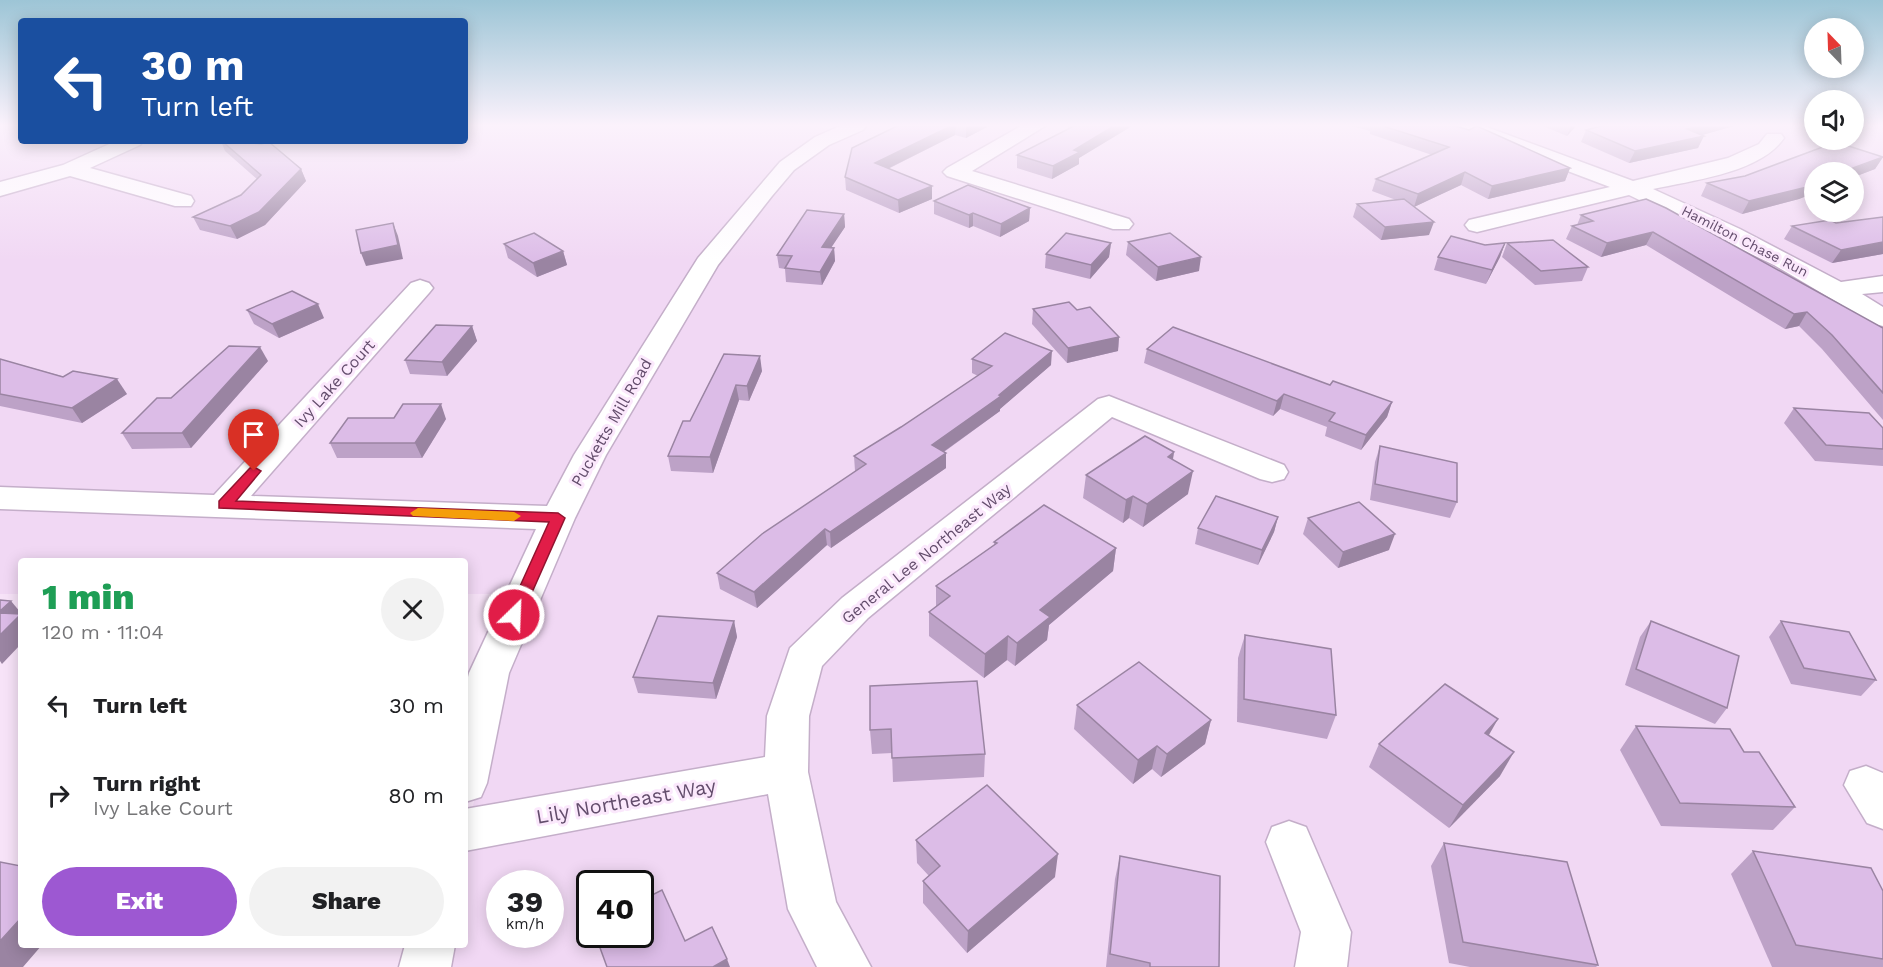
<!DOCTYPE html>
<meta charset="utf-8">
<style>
:root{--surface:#fff;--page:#f2f2f2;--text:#202124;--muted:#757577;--accent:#9d58d2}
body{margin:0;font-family:"Work Sans",sans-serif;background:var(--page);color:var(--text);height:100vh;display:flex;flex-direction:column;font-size:22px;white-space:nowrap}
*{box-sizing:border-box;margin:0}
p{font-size:20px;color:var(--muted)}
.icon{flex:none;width:33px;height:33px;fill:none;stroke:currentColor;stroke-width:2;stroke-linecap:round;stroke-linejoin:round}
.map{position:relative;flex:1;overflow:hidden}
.side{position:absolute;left:18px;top:558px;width:450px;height:390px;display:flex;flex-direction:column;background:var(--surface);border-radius:6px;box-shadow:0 3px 15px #0003}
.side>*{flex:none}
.guide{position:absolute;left:18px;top:18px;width:450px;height:126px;border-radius:6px;box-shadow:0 3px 15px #0003;background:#1a4fa0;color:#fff;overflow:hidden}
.needle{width:39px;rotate:337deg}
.fabs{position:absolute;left:1804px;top:18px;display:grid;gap:12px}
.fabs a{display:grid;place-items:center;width:60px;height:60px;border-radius:50%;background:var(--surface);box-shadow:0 3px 15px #0003;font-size:30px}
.speed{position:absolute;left:486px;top:870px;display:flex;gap:12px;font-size:30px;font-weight:700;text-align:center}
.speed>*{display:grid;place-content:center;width:78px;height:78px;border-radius:50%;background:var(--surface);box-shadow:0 3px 15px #0003;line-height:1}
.speed small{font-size:15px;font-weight:400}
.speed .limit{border:3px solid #111;border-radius:9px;background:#fff;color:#111}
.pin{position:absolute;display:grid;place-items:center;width:51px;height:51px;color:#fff;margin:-62px -26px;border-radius:50% 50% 50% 0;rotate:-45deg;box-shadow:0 0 6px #0007}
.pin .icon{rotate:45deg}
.me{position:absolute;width:66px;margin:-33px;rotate:24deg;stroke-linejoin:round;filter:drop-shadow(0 0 4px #0008)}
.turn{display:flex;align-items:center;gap:21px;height:126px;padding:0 24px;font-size:27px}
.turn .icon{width:78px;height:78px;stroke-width:2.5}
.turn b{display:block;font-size:42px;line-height:51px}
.round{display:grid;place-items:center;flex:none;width:63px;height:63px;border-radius:32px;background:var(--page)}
.overview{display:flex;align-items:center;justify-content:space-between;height:102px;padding:0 24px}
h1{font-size:36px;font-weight:800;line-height:45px;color:#1e9e55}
.cta{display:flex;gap:12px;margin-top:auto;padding:12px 24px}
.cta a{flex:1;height:69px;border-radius:36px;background:var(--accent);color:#fff;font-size:24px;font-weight:800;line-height:69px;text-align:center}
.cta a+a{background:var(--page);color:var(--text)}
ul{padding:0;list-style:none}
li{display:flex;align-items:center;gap:18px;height:90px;padding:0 24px}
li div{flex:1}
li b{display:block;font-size:22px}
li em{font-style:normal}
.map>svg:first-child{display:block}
.residential{fill:#f1d8f4;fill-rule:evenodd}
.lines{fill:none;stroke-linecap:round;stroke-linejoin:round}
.minor-casing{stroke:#c4aec9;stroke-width:3}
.minor{fill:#fff;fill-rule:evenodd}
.wall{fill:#bda2c7}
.shaded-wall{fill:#9a84a2}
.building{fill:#dcbce7;stroke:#9a84a2;stroke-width:1.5}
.route{fill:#e11d48;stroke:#92132f;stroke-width:1.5}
.slow{fill:#f59e0b}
.labels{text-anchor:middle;stroke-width:6;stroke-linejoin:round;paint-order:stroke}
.far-street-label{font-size:14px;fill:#634d6c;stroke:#fbe8fc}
.street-label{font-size:16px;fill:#634d6c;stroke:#fbe8fc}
.near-street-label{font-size:20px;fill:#634d6c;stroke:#fbe8fc}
</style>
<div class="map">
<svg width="1883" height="967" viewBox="0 0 1883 967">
<rect width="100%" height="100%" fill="#f7e3f8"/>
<path class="residential" d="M 0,126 L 21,126 L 21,141 L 465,141 L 465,126 L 818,126 L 840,132 L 854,126 L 1815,126 L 1815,140 L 1854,140 L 1854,126 L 1883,126 L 1883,967 L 433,967 L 439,945 L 465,945 L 465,838 L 525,594 L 465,594 L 465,561 L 21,561 L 21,594 L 0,594 ZM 1815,172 L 1854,172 L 1854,212 L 1815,212 ZM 500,884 L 550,884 L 550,934 L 500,934 ZM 590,884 L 640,884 L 640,934 L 590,934 Z"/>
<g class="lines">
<g class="minor-casing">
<g id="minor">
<polygon points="840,126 866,126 863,130 829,145 794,170 772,196 718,265 606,455 575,518 509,673 487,783 481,797 465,802 465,689 469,673 536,529 0,509 0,487 214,495 411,283 420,280 429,283 433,288 429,293 251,496 547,506 574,455 698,258 780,162 815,137"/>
<polygon points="1021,126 1045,126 972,171 1129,219 1133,224 1129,229 1113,229 947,176 943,172 947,168"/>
<path d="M 1456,126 L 1484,126 L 1633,181 L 1728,158 L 1759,144 L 1767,134 L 1781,134 L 1784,138 C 1760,173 1693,180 1653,189 L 1740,229 L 1841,282 L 1883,276 L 1883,292 L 1862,294 L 1883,307 L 1883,326 L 1874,324 L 1774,265 L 1629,195 L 1477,232 L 1469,230 L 1465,225 L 1469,220 L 1610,187 L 1459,130 Z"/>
<polygon points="116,141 143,141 140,145 90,168 191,196 194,201 191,206 175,206 70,176 0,196 0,182 63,165"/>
<polygon points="1109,396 1284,465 1288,472 1284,479 1272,482 1260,479 1112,417 868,618 822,666 809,716 808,772 836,902 871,967 817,967 788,909 768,794 465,851 465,809 765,757 767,716 790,648 842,598 1098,399"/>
<polygon points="1866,766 1883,773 1883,829 1867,823 1844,785 1850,771"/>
<polygon points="1289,821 1306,827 1351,932 1347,967 1295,967 1301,932 1266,842 1272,827"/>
<polygon points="405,945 455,945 451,967 399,967"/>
</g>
</g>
<use href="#minor" class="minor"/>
</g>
<g class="wall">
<polygon points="897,126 989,126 966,138 955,135 888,169 932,186 932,199 899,213 846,190 845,177"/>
<polygon points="1068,126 1132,126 1079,158 1079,164 1052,179 1017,168 1017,155 1068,129"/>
<polygon points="1352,126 1455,126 1570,168 1565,181 1488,199 1461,185 1414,207 1429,235 1381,240 1353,217 1357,204 1396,200 1372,191 1376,179 1432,155 1370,134 1370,131"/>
<polygon points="1543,126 1576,126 1567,136"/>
<polygon points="1602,126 1734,126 1702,135 1698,148 1629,163 1581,142 1586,130"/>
<polygon points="221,141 237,141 301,169 306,181 265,225 237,239 200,230 193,217 241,195 257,179 225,151"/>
<polygon points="1883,157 1875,169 1854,177 1854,172 1799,199 1742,214 1701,196 1707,183"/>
<polygon points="1646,199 1883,328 1883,420 1822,349 1799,326 1785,329 1646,245 1601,257 1566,239 1572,226 1577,225 1581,215"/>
<polygon points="934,201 1030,208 1029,221 1000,237 973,226 969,228 934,214"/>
<polygon points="844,214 845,227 831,247 834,248 835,261 822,285 786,282 785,269 779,268 777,255"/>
<polygon points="1883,217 1883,254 1832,263 1784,239 1792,226 1836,223"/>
<polygon points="1128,242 1199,271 1156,281 1126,255"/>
<polygon points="1111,243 1109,257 1090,279 1045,268 1046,254"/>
<polygon points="1505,243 1500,257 1486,284 1434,270 1438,257 1485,245"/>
<polygon points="1507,243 1588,267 1582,281 1535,285 1502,257"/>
<polygon points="504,244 563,251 567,265 537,277 508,258"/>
<polygon points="1033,309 1077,310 1119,337 1118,351 1067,363 1032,324"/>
<polygon points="247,310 324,318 279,338 254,324"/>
<polygon points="472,326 477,341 447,376 410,374 405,360"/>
<polygon points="1147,349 1330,385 1392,402 1387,417 1361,450 1325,436 1327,427 1280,409 1273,416 1144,363"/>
<polygon points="724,354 762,371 749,401 739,400 713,473 671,471 668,456 690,421"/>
<polygon points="0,359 127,394 82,423 0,406"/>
<polygon points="972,359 1051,365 1000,409 1000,411 944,452 946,453 946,468 831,548 827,545 757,608 720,589 717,573 855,471 854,456 901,427 978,376 972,373"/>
<polygon points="268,361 191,448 132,449 122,433"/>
<polygon points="1794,408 1883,428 1883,466 1815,461 1784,423"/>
<polygon points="446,419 422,458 337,458 330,443"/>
<polygon points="1380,446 1457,502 1450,518 1370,500 1375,462"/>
<polygon points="1174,452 1173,460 1188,494 1143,527 1129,518 1123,523 1083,498 1086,475"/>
<polygon points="1278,517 1274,532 1258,565 1195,544 1198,528"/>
<polygon points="1308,518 1389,550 1338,568 1303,534"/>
<polygon points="994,542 1116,548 1113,571 1049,625 1047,640 1015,666 1007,660 984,678 929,636 929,612 936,607 936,586 994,545"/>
<polygon points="734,621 737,637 716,699 638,693 633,677"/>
<polygon points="1651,621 1727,708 1715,724 1625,685 1640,637"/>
<polygon points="1781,621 1876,680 1861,696 1791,684 1769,637"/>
<polygon points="1245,635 1336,715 1327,739 1237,722 1238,658"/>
<polygon points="870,686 985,754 984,777 893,782 892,753 872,754 870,730"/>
<polygon points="1077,705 1211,720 1205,744 1161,777 1152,769 1133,784 1074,729"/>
<polygon points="1636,726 1744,752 1795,807 1773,830 1661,826 1620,750"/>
<polygon points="1489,735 1500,776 1449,828 1369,767 1379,744"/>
<polygon points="916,840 1055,877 967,953 923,903 923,881 929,876 917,863"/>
<polygon points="1444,843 1598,965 1596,967 1470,967 1449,963 1431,866"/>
<polygon points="1753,851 1883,891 1883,967 1772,967 1731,874"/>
<polygon points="1120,856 1219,967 1106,967 1115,879"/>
</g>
<g class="shaded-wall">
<polygon points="951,126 956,126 955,135 875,175 875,163"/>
<polygon points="968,126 989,126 966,138 966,127"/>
<polygon points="1114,126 1132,126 1079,158 1079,164 1052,179 1053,166 1074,150"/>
<polygon points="1571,126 1576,126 1567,136"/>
<polygon points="1700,126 1734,126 1688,139 1704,136 1698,148 1629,163 1635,151 1687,129"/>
<polygon points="1883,157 1875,169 1854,177 1854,172 1842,172"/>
<polygon points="1570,168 1565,181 1488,199 1492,186"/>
<polygon points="301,169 306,181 265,225 237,239 230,226"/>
<polygon points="1465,172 1461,185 1414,207 1418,194"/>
<polygon points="1815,183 1815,193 1799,199 1742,214 1749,201"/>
<polygon points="932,186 932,199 899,213 898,200"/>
<polygon points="1030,208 1029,221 1000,237 1001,224"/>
<polygon points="973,213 973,226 969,228 969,215"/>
<polygon points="844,214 845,227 823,260 822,247"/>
<polygon points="1434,222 1429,235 1381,240 1385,227"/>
<polygon points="393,223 398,236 403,259 366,266 361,253"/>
<polygon points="1653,232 1646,245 1601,257 1607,243"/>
<polygon points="1883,242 1883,254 1832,263 1841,250"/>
<polygon points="1111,243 1109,257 1090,279 1091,265"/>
<polygon points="1505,243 1500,257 1486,284 1492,270"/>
<polygon points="834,248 835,261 822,285 820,272"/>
<polygon points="563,251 567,265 537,277 533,263"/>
<polygon points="1201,257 1199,271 1156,281 1158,267"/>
<polygon points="318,304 324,318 279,338 272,324"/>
<polygon points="1807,312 1799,326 1785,329 1794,314"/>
<polygon points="472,326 477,341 447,376 442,362"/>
<polygon points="1119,337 1118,351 1067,363 1068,348"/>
<polygon points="260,347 268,361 191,448 182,433"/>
<polygon points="1052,351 1051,365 1000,409 1000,411 932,460 932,445 999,395"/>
<polygon points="760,356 762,371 749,401 747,386"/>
<polygon points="117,379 127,394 82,423 72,408"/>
<polygon points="736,385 739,400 713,473 710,457"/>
<polygon points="1284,394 1280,409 1273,416 1277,401"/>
<polygon points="1392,402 1387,417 1361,450 1366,435"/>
<polygon points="441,404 446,419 422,458 415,443"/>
<polygon points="1174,452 1170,475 1168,457"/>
<polygon points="946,453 946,468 831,548 830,532"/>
<polygon points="1193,471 1188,494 1143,527 1147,504"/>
<polygon points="1133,496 1129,518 1123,523 1126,500"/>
<polygon points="1278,517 1274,532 1258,565 1262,550"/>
<polygon points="825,529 827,545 757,608 754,592"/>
<polygon points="1395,534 1389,550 1338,568 1343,552"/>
<polygon points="1116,548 1113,571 1049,625 1047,640 1015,666 1017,643 1040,610"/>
<polygon points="11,601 21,613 21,644 2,664 0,661 0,611"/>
<polygon points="734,621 737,637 716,699 713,683"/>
<polygon points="1008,636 1007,660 984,678 985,654"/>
<polygon points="1498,719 1485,742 1485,733"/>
<polygon points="1211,720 1205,744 1161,777 1167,754"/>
<polygon points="1157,746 1152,769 1133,784 1138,760"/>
<polygon points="1514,752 1500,776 1449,828 1463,805"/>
<polygon points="1058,854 1055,877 967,953 968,931"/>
<polygon points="21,918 21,945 42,945 23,967 0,967 0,941"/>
<polygon points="727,959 730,967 713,967"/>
</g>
<g class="building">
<polygon points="897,126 951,126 875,163 932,186 898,200 845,177 852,148"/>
<polygon points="1074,126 1114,126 1074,150 1080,152 1053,166 1017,155"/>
<polygon points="1383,126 1455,126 1469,130 1477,126 1570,168 1492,186 1465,172 1418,194 1376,179 1449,147"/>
<polygon points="1602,126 1700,126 1687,129 1704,136 1635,151 1586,130"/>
<polygon points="222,141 237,141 261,144 269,142 301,169 259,212 230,226 193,217 241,195 261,175"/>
<polygon points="1836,142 1883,157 1842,172 1815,172 1815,183 1807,187 1749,201 1707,183 1745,176"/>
<polygon points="968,185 1030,208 1001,224 973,213 969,215 934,201"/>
<polygon points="1404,199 1434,222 1385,227 1357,204"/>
<polygon points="1646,199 1666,208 1883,328 1883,393 1832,335 1807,312 1794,314 1653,232 1607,243 1572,226 1593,221 1581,215"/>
<polygon points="807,210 844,214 822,247 834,248 820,272 785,268 792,256 777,255"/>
<polygon points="1883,217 1883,242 1841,250 1792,226 1830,220 1836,223"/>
<polygon points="393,223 398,245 361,253 356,230"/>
<polygon points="534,233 563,251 533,263 504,244"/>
<polygon points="1066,233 1111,243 1091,265 1046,254"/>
<polygon points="1170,233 1201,257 1158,267 1128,242"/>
<polygon points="1451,236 1485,245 1505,243 1492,270 1438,257"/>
<polygon points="1553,240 1588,267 1541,271 1507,243"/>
<polygon points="292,291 318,304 272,324 247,310"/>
<polygon points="1069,302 1077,310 1090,307 1119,337 1068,348 1033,309"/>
<polygon points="436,325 472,326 442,362 405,360"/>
<polygon points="1173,327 1330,385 1333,381 1392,402 1366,435 1329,421 1335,413 1284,394 1277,401 1147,349"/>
<polygon points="1005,333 1052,351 999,395 1001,396 932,445 946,453 830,532 825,529 754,592 717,573 762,534 866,464 854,456 901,427 992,366 972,359"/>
<polygon points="229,346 260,347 182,433 122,433 157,398 171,398"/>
<polygon points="724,354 760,356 747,386 736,385 710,457 668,456 683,421 690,421"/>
<polygon points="0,359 63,377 73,371 117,379 72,408 0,394"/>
<polygon points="403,404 441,404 415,443 330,443 348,418 394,418"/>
<polygon points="1794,408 1869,413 1883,428 1883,449 1826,445"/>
<polygon points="1145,436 1174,452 1168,457 1193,471 1147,504 1133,496 1126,500 1086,475"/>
<polygon points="1380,446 1457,463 1457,502 1375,484"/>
<polygon points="1216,496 1278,517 1262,550 1198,528"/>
<polygon points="1359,502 1395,534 1343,552 1308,518"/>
<polygon points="1044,505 1116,548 1040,610 1050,617 1017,643 1008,636 985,654 929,612 950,596 936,586 997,543 994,542"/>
<polygon points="0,600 11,601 0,611"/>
<polygon points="0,613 21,614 0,635"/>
<polygon points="658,616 734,621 713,683 633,677"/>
<polygon points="1651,621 1739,656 1727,708 1636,669"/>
<polygon points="1781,621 1849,632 1876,680 1804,668"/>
<polygon points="1245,635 1331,649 1336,715 1244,699"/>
<polygon points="1139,662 1211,720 1167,754 1157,746 1138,760 1077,705"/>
<polygon points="977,681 985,754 892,758 891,729 870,730 870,686"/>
<polygon points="1445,684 1498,719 1485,733 1514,752 1463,805 1379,744"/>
<polygon points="1636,726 1730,729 1744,752 1759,752 1795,807 1680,803"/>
<polygon points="987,785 1058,854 968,931 923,881 940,866 916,840"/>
<polygon points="1444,843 1567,862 1598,965 1463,942"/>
<polygon points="1753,851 1871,868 1883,891 1883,959 1796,945"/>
<polygon points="1120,856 1220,876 1219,967 1150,967 1150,963 1110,954"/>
<polygon points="0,862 21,866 21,918 0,941"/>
<polygon points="662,890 685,941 712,927 727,959 713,967 607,967 595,934 640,934 640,901"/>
</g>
<linearGradient id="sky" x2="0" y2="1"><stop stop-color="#9dc5d6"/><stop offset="0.48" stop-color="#fbf2fc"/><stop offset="1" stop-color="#fbf2fc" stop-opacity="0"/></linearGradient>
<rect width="1883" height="261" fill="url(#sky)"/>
<polygon class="route" points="254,467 261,471 236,501 558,513 565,518 522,615 514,621 507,615 549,522 219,508 219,501 250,468"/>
<polygon class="slow" points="418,508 514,512 521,516 514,521 413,516 410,513"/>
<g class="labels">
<g class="far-street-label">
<text transform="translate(1745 241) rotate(27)" y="5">Hamilton Chase Run</text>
</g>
<g class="street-label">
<text transform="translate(334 383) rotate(-48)" y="6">Ivy Lake Court</text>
<text transform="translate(611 422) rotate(-60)" y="6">Pucketts Mill Road</text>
<text transform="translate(926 553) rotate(-39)" y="6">General Lee Northeast Way</text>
</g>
<g class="near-street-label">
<text transform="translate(626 801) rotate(-10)" y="7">Lily Northeast Way</text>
</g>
</g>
</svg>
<div class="fabs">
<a><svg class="needle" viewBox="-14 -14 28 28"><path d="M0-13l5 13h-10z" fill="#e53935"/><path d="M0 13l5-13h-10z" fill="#757577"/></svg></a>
<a><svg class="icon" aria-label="sound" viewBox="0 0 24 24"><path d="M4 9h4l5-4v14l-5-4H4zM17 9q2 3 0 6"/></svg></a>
<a><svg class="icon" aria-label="layers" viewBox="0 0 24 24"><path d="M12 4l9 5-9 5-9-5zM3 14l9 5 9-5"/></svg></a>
</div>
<div class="speed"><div>39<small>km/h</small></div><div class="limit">40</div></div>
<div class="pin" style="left:254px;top:471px;background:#d93025"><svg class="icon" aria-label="arrive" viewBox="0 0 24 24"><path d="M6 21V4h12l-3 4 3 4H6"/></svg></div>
<svg class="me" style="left:514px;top:615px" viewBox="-20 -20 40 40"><circle r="17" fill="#e11d48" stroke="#fff" stroke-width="3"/><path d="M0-11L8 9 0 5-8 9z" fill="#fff"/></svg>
<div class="guide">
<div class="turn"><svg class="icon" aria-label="left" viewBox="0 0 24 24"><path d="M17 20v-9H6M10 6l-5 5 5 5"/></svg><div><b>30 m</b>Turn left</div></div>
</div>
<section class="side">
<div class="overview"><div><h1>1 min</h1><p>120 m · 11:04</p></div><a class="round"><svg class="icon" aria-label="close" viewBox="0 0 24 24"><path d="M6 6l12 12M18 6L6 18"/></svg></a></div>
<ul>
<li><svg class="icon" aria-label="left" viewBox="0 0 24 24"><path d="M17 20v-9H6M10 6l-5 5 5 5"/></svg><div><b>Turn left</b></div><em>30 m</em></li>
<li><svg class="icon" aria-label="right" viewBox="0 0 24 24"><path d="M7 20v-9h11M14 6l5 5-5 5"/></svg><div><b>Turn right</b><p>Ivy Lake Court</p></div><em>80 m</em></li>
</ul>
<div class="cta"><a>Exit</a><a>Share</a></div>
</section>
</div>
